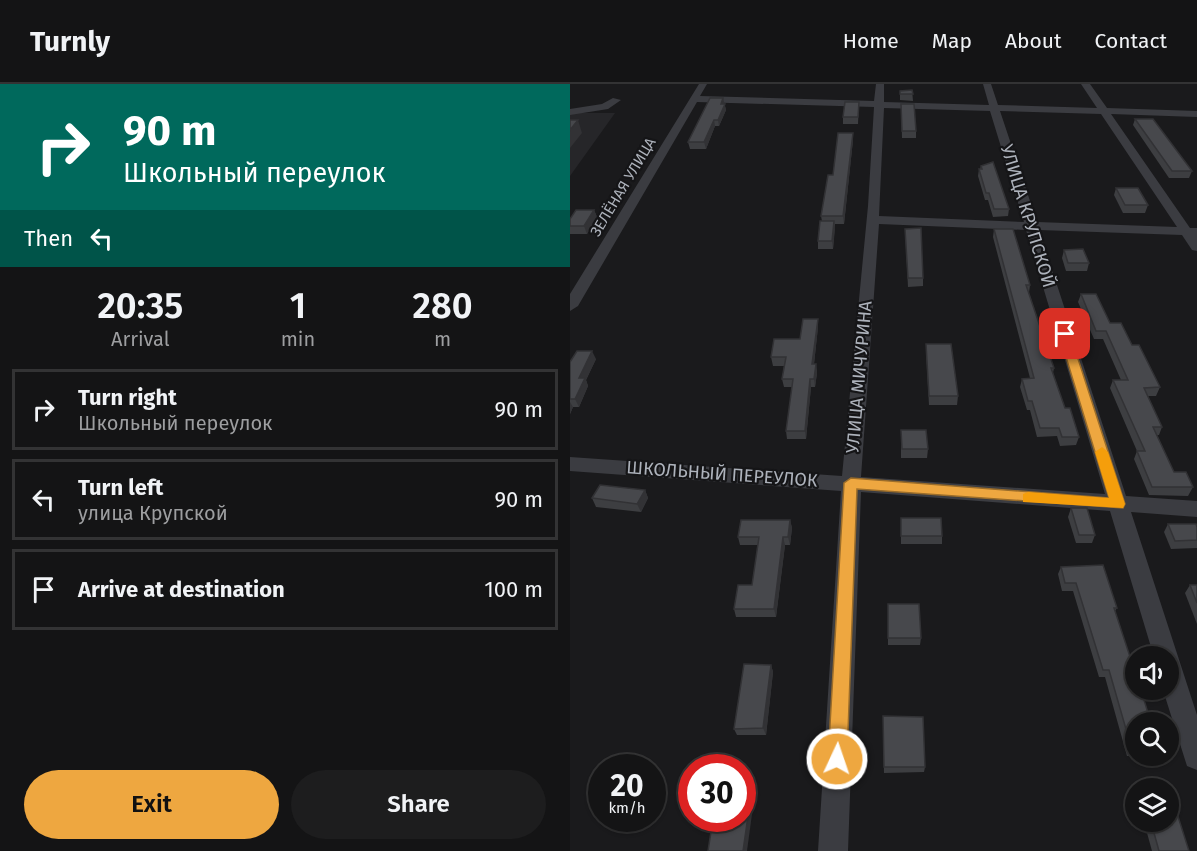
<!DOCTYPE html>
<meta charset="utf-8">
<style>
:root{--surface:#141415;--page:#1d1d1e;--text:#f1f3f6;--muted:#9d9ea0;--line:#333334;--accent:#eea740}
body{margin:0;font-family:"Fira Sans",sans-serif;background:var(--page);color:var(--text);height:100vh;display:flex;flex-direction:column;font-size:22px;white-space:nowrap}
*{box-sizing:border-box;margin:0}
p{font-size:20px;color:var(--muted)}
.icon{flex:none;width:33px;height:33px;fill:none;stroke:currentColor;stroke-width:2;stroke-linecap:round;stroke-linejoin:round}
.map{position:relative;flex:1;overflow:hidden}
.details{display:flex;flex-direction:column;background:var(--surface);width:570px}
.details>*{flex:none}
.banner{background:#00695c;color:#fff;overflow:hidden}
.fabs{position:absolute;left:555px;top:562px;display:grid;gap:12px}
.fabs a{display:grid;place-items:center;width:54px;height:54px;border-radius:50%;background:var(--surface);box-shadow:0 2px 4px #0004,0 0 0 2px var(--line);font-size:30px}
.speed{position:absolute;left:18px;top:670px;display:flex;gap:12px;font-size:30px;font-weight:700;text-align:center}
.speed>*{display:grid;place-content:center;width:78px;height:78px;border-radius:50%;background:var(--surface);box-shadow:0 2px 4px #0004,0 0 0 2px var(--line);line-height:1}
.speed small{font-size:15px;font-weight:400}
.speed .limit{border:9px solid #d22;background:#fff;color:#111}
.pin{position:absolute;display:grid;place-items:center;width:51px;height:51px;color:#fff;margin:-26px;border-radius:12px;box-shadow:0 3px 9px #0006}
.me{position:absolute;width:66px;margin:-33px;rotate:3deg;stroke-linejoin:round;filter:drop-shadow(0 0 4px #0008)}
.turn{display:flex;align-items:center;gap:21px;height:126px;padding:0 24px;font-size:27px}
.turn .icon{width:78px;height:78px;stroke-width:2.5}
.turn b{display:block;font-size:42px;line-height:51px}
.then{display:flex;align-items:center;height:57px;padding:0 24px;background:#0003;gap:12px;font-size:22px}
.eta{display:flex;justify-content:space-evenly;align-items:center;height:102px;text-align:center}
.eta b{font-size:36px;font-weight:600;line-height:42px}
.cta{display:flex;gap:12px;margin-top:auto;padding:12px 24px}
.cta a{flex:1;height:69px;border-radius:36px;background:var(--accent);color:#111;font-size:24px;font-weight:600;line-height:69px;text-align:center}
.cta a+a{background:var(--page);color:var(--text)}
ul{padding:0;list-style:none}
li{display:flex;align-items:center;gap:18px;height:81px;margin:0 12px 9px;padding:0 12px;border:3px solid var(--line);border-radius:0px}
li div{flex:1}
li b{display:block;font-size:22px}
li em{font-style:normal}
header{display:flex;align-items:center;gap:36px;box-sizing:border-box;height:84px;padding:0 30px;background:var(--surface);border-bottom:2px solid var(--line)}
header strong{font-size:28px}
nav{display:flex;gap:33px;margin-inline-start:auto;font-size:21px}
main{display:flex;flex:1;min-height:0}
.map>svg:first-child{display:block}
.built{fill:#262629}
.lines{fill:none;stroke-linecap:round;stroke-linejoin:round}
.street{fill:#3b3c41;fill-rule:evenodd}
.wall{fill:#3d3e41}
.shaded-wall{fill:#323235}
.building{fill:#47484c;stroke:#323235;stroke-width:1.5}
.route{fill:#eea740;stroke:#9b6d2a;stroke-width:1.5}
.slow{fill:#f59e0b}
.labels{text-anchor:middle;stroke-width:4.5;stroke-linejoin:round;paint-order:stroke}
.far-street-label{font-size:15px;fill:#adb2bb;stroke:#151517}
.street-label{font-size:18px;fill:#adb2bb;stroke:#151517}
</style>
<header>
<strong>Turnly</strong>
<nav><a>Home</a><a>Map</a><a>About</a><a>Contact</a></nav>
</header>
<main>
<section class="details">
<div class="banner">
<div class="turn"><svg class="icon" aria-label="right" viewBox="0 0 24 24"><path d="M7 20v-9h11M14 6l5 5-5 5"/></svg><div><b>90 m</b>Школьный переулок</div></div>
<div class="then">Then<svg class="icon" aria-label="left" viewBox="0 0 24 24"><path d="M17 20v-9H6M10 6l-5 5 5 5"/></svg></div>
</div>
<div class="eta">
<div><b>20:35</b><p>Arrival</p></div>
<div><b>1</b><p>min</p></div>
<div><b>280</b><p>m</p></div>
</div>
<ul>
<li><svg class="icon" aria-label="right" viewBox="0 0 24 24"><path d="M7 20v-9h11M14 6l5 5-5 5"/></svg><div><b>Turn right</b><p>Школьный переулок</p></div><em>90 m</em></li>
<li><svg class="icon" aria-label="left" viewBox="0 0 24 24"><path d="M17 20v-9H6M10 6l-5 5 5 5"/></svg><div><b>Turn left</b><p>улица Крупской</p></div><em>90 m</em></li>
<li><svg class="icon" aria-label="arrive" viewBox="0 0 24 24"><path d="M6 21V4h12l-3 4 3 4H6"/></svg><div><b>Arrive at destination</b></div><em>100 m</em></li>
</ul>
<div class="cta"><a>Exit</a><a>Share</a></div>
</section>
<div class="map">
<svg width="627" height="767" viewBox="0 0 627 767">
<rect width="100%" height="100%" fill="#1a1a1c"/>
<polygon class="built" points="0,29 45,29 0,92"/>
<g class="lines">
<g class="street">
<path d="M 129,0 L 137,0 L 130,12 L 304,17 L 306,0 L 314,0 L 314,18 L 419,21 L 413,0 L 421,0 L 428,21 L 527,24 L 511,0 L 520,0 L 537,24 L 627,27 L 627,33 L 541,30 L 620,144 L 627,144 L 627,167 L 622,166 L 612,151 L 469,146 L 556,412 L 627,417 L 627,433 L 561,428 L 627,631 L 627,686 L 617,682 L 593,606 L 598,606 L 598,573 L 584,573 L 540,427 L 291,408 L 278,767 L 248,767 L 271,407 L 0,387 L 0,373 L 272,392 L 298,122 L 304,23 L 127,18 L 8,222 L 0,227 L 0,210 ZM 314,24 L 420,27 L 454,138 L 309,132 ZM 430,27 L 531,30 L 607,143 L 467,138 ZM 309,140 L 456,146 L 535,410 L 291,393 Z"/>
<polygon points="43,14 51,16 38,25 0,31 0,25 32,20"/>
</g>
</g>
<g class="wall">
<polygon points="342,6 343,17 330,16 330,7"/>
<polygon points="153,14 156,26 149,42 145,42 136,65 120,65 118,58"/>
<polygon points="289,18 288,40 273,40 273,33"/>
<polygon points="331,20 346,47 346,54 332,54"/>
<polygon points="565,35 622,87 619,94 599,94 563,41"/>
<polygon points="283,56 274,140 265,140 263,165 248,165 248,157 252,137 251,132 263,91"/>
<polygon points="411,82 439,125 438,132 423,133 418,116 415,116 408,92 409,85 410,85"/>
<polygon points="546,104 578,121 575,129 553,129 544,111"/>
<polygon points="24,126 27,133 17,150 0,150 0,135"/>
<polygon points="335,145 353,194 353,202 338,203"/>
<polygon points="424,145 460,201 459,209 484,284 483,289 495,324 509,353 506,361 490,362 487,352 467,353 460,326 457,326 450,303 452,295 460,294 423,153"/>
<polygon points="494,166 519,179 517,187 496,187 492,174"/>
<polygon points="511,210 562,261 590,303 586,312 578,312 592,343 589,351 587,351 604,388 623,403 618,412 579,411 564,375 567,367 540,304 543,296 551,296 533,255 524,255 508,218"/>
<polygon points="248,235 248,243 244,280 246,280 247,289 245,303 241,303 236,355 217,355 216,347 222,303 214,303 212,295 214,282 203,282 201,273 230,255"/>
<polygon points="356,260 388,312 387,321 359,321 356,268"/>
<polygon points="26,275 16,296 18,302 9,323 3,323 0,330 0,278"/>
<polygon points="331,346 358,365 357,374 331,374"/>
<polygon points="75,406 78,414 71,428 26,423 22,414"/>
<polygon points="501,424 525,451 522,459 506,459 498,433"/>
<polygon points="331,434 372,452 372,460 331,460"/>
<polygon points="220,436 222,444 220,461 215,461 206,533 166,533 164,525 182,501 188,461 170,461 168,453"/>
<polygon points="598,440 627,443 627,464 601,465 594,448"/>
<polygon points="491,483 547,524 545,527 566,639 566,672 557,672 535,593 529,593 503,507 492,507 488,490"/>
<polygon points="620,501 627,501 627,540 615,509"/>
<polygon points="318,520 351,554 350,561 318,561"/>
<polygon points="201,581 203,588 196,651 167,651 164,645"/>
<polygon points="313,632 355,683 354,688 314,689"/>
<polygon points="574,738 598,738 619,767 582,767"/>
</g>
<g class="shaded-wall">
<polygon points="153,14 156,26 149,42 148,36 151,20"/>
<polygon points="8,36 12,49 0,64 0,46"/>
<polygon points="144,36 145,42 136,65 134,58"/>
<polygon points="283,49 283,56 274,140 273,132"/>
<polygon points="24,126 27,133 17,150 14,142"/>
<polygon points="264,137 265,145 263,165 262,157"/>
<polygon points="248,235 248,243 243,289 242,280"/>
<polygon points="22,267 26,275 16,296 18,302 9,323 5,315 9,294"/>
<polygon points="246,280 247,289 245,303 244,295"/>
<polygon points="240,295 241,303 236,355 235,347"/>
<polygon points="0,318 3,323 0,330"/>
<polygon points="75,406 78,414 71,428 67,420"/>
<polygon points="220,436 222,444 220,461 218,453"/>
<polygon points="213,453 215,461 206,533 204,525"/>
<polygon points="201,581 203,588 196,651 193,644"/>
<polygon points="179,725 182,730 177,767 173,767"/>
</g>
<g class="building">
<polygon points="342,6 343,10 330,10 330,7"/>
<polygon points="140,14 153,14 151,20 155,20 148,36 144,36 134,58 118,58"/>
<polygon points="275,18 289,18 288,33 273,33"/>
<polygon points="331,20 344,20 346,47 332,47"/>
<polygon points="565,35 583,35 622,87 602,87"/>
<polygon points="0,36 8,36 0,46"/>
<polygon points="268,49 283,49 273,132 251,132 258,91 263,91"/>
<polygon points="423,78 439,125 424,125 419,109 416,109 409,85 412,85 411,82"/>
<polygon points="546,104 568,104 578,121 555,121"/>
<polygon points="6,126 24,126 14,142 0,142 0,135"/>
<polygon points="250,137 264,137 262,157 248,157"/>
<polygon points="351,144 353,194 338,194 335,145"/>
<polygon points="424,145 443,145 460,201 456,201 484,284 481,284 495,324 500,324 509,353 492,353 489,344 470,344 462,317 458,317 452,295 464,294"/>
<polygon points="513,165 519,179 498,179 494,166"/>
<polygon points="511,210 526,210 540,239 551,239 562,261 569,261 590,303 574,304 592,343 583,343 604,388 616,388 623,403 582,403 567,367 575,367 543,296 558,296 536,247 526,247"/>
<polygon points="233,235 248,235 242,280 246,280 244,295 240,295 235,347 216,347 223,295 212,295 216,273 201,273 204,255 230,255"/>
<polygon points="356,260 381,260 388,312 359,312"/>
<polygon points="7,267 22,267 9,294 15,294 5,315 0,315 0,278"/>
<polygon points="331,346 356,346 358,365 332,365"/>
<polygon points="30,401 75,406 67,420 22,414"/>
<polygon points="501,424 517,424 525,451 509,451"/>
<polygon points="331,434 371,434 372,452 331,452"/>
<polygon points="171,436 220,436 218,453 213,453 204,525 164,525 168,501 182,501 189,453 168,453"/>
<polygon points="598,440 626,440 627,443 627,456 605,457"/>
<polygon points="533,481 547,524 544,524 566,591 566,606 571,606 581,639 566,639 566,666 562,666 539,586 533,586 506,499 495,499 491,483"/>
<polygon points="620,501 627,501 627,519"/>
<polygon points="318,520 349,520 351,554 318,554"/>
<polygon points="174,580 201,581 193,644 164,645"/>
<polygon points="313,632 353,633 355,683 314,683"/>
<polygon points="598,720 604,720 619,767 589,767 581,738 598,738"/>
<polygon points="172,725 179,725 173,767 138,767 143,735 172,735"/>
</g>
<polygon class="route" points="495,246 500,250 555,420 553,424 287,405 277,675 274,682 267,685 261,682 258,675 274,399 281,394 539,414 489,250"/>
<polygon class="slow" points="532,363 538,368 555,420 553,424 453,418 453,410 458,408 539,414 525,368"/>
<g class="labels">
<g class="far-street-label">
<text transform="translate(53 103) rotate(-59)" y="5">ЗЕЛЁНАЯ УЛИЦА</text>
</g>
<g class="street-label">
<text transform="translate(458 132) rotate(73)" y="6">УЛИЦА КРУПСКОЙ</text>
<text transform="translate(289 293) rotate(-85)" y="6">УЛИЦА МИЧУРИНА</text>
<text transform="translate(152 390) rotate(4)" y="6">ШКОЛЬНЫЙ ПЕРЕУЛОК</text>
</g>
</g>
</svg>
<div class="fabs">
<a><svg class="icon" aria-label="sound" viewBox="0 0 24 24"><path d="M4 9h4l5-4v14l-5-4H4zM17 9q2 3 0 6"/></svg></a>
<a><svg class="icon" aria-label="search" viewBox="0 0 24 24"><circle cx="10" cy="10" r="6"/><path d="M15 15l6 6"/></svg></a>
<a><svg class="icon" aria-label="layers" viewBox="0 0 24 24"><path d="M12 4l9 5-9 5-9-5zM3 14l9 5 9-5"/></svg></a>
</div>
<div class="speed"><div>20<small>km/h</small></div><div class="limit">30</div></div>
<div class="pin" style="left:495px;top:250px;background:#d93025"><svg class="icon" aria-label="arrive" viewBox="0 0 24 24"><path d="M6 21V4h12l-3 4 3 4H6"/></svg></div>
<svg class="me" style="left:267px;top:675px" viewBox="-20 -20 40 40"><circle r="17" fill="#eea740" stroke="#fff" stroke-width="3"/><path d="M0-11L8 9 0 5-8 9z" fill="#fff"/></svg>
</div>
</main>
